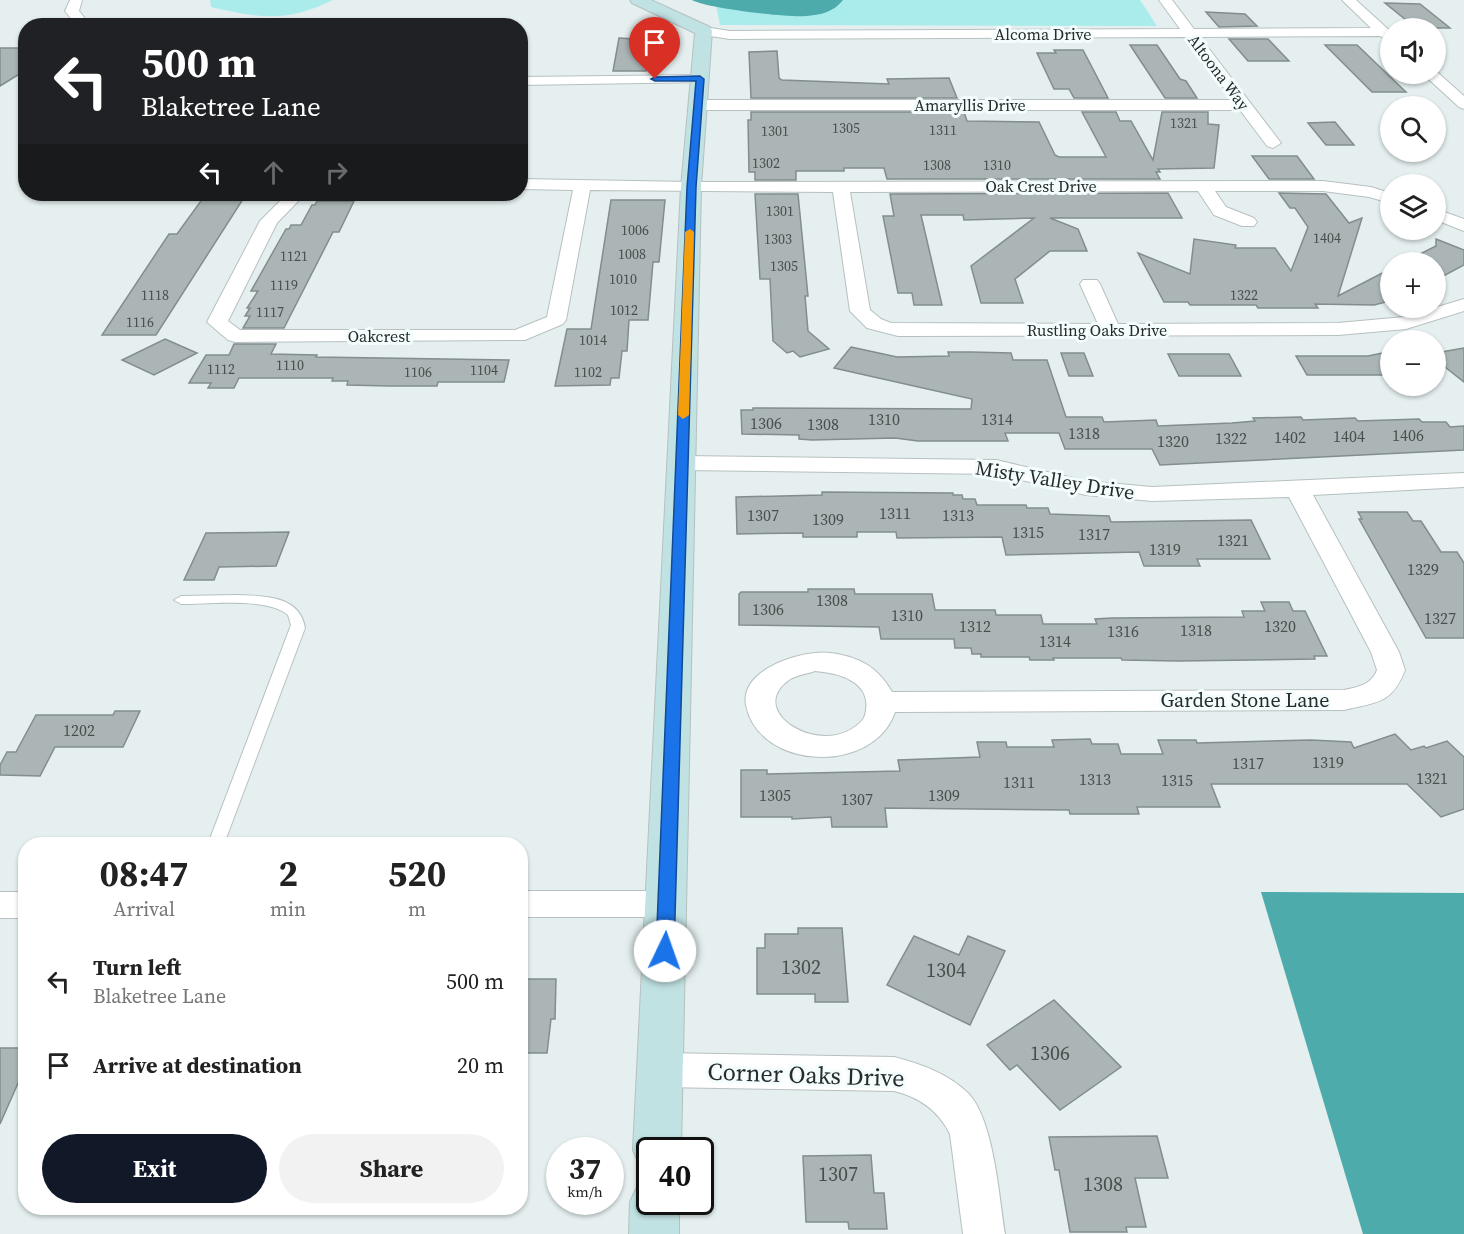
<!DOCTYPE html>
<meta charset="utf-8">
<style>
:root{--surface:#fff;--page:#f2f2f2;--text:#222;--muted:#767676;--accent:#111827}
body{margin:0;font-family:"Source Serif 4",serif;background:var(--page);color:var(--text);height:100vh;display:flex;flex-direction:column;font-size:22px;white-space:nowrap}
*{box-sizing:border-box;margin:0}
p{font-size:20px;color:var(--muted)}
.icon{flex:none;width:33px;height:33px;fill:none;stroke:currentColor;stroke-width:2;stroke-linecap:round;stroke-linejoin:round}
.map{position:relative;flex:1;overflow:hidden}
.side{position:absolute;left:18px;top:837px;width:510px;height:378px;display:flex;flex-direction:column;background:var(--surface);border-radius:24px;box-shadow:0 2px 4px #0004}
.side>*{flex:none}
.guide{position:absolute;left:18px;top:18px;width:510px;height:183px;border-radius:24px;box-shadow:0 2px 4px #0004;background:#202124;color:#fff;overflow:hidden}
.tools{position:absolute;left:1380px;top:18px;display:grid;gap:12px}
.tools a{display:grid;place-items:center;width:66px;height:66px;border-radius:50%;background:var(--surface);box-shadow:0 2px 4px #0004;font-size:30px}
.speed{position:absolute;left:546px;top:1137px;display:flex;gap:12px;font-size:30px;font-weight:700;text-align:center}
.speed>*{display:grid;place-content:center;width:78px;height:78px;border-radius:50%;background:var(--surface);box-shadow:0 2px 4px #0004;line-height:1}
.speed small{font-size:15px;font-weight:400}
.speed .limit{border:3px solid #111;border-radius:9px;background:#fff;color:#111}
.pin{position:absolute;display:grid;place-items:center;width:51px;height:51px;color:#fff;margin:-62px -26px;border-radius:50% 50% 50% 0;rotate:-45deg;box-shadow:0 0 6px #0007}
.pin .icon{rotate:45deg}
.me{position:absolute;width:66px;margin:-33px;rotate:3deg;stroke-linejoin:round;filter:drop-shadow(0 0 4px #0008)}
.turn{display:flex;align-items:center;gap:21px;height:126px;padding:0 24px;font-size:27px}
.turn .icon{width:78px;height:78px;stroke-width:2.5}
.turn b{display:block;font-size:42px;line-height:51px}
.lanes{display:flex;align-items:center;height:57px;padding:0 24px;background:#0003;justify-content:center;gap:30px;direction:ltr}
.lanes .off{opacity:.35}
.eta{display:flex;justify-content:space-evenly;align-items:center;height:102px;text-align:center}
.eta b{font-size:36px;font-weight:700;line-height:42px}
.action{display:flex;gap:12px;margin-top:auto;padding:12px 24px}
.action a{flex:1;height:69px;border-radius:36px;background:var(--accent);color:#fff;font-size:24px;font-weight:700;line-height:69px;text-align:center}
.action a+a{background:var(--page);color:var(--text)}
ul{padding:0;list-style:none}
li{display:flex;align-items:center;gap:18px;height:84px;padding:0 24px}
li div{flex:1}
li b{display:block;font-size:22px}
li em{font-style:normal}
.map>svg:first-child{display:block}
.green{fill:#aaecec}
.water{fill:#4dabac}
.building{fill:#abb5b5;stroke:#838d8d;stroke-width:1.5}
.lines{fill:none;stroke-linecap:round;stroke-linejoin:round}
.lane-casing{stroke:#b7c0c0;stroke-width:2}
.street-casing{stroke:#b7c0c0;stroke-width:2}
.secondary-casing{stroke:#b7c0c0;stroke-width:2}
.lane{fill:#fff;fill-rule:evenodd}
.street{fill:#fff;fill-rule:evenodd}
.secondary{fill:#c1e2e2;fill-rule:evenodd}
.route{fill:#1a73e8;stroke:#114b97;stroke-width:1.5}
.slow{fill:#f59e0b}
.labels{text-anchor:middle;stroke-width:6;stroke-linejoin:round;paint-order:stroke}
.far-number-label{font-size:14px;fill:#494e4e}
.far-street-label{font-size:16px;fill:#282b2b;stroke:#f3fdfd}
.number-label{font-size:16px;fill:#494e4e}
.street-label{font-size:20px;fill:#282b2b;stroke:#f3fdfd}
.near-number-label{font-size:20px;fill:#494e4e}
.near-street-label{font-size:24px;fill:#282b2b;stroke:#f3fdfd}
</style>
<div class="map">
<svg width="1464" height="1234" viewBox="0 0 1464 1234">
<rect width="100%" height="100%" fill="#e5efef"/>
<g class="green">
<path d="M 210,0 L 333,0 C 286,23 260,18 211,7 Z"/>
<polygon points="715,0 1140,0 1157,26 720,25"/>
</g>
<g class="water">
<path d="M 692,0 L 843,0 C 834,12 820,15 806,16 C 789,18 705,8 692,0 Z"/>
<polygon points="1261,892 1464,893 1464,1234 1363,1234"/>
</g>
<g class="building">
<polygon points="1385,3 1420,4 1450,28 1416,28"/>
<polygon points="1206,12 1245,14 1257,26 1219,27"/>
<polygon points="619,38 650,40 646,71 613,71"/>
<polygon points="1229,39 1268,39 1289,61 1248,61"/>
<polygon points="1130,45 1157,45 1180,79 1186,81 1197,98 1165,98"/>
<polygon points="1325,45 1357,45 1406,92 1372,92"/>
<polygon points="0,48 26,48 26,70 0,86"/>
<polygon points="1054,50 1083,50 1108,98 1074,98 1069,89 1054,89 1037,53 1056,53"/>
<polygon points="777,51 779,78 782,80 889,84 887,79 949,78 957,98 751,98 749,52"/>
<polygon points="751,112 964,112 967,121 1039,122 1055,155 1059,157 1106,157 1082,112 1116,112 1120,121 1131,121 1153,160 1162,112 1208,112 1208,124 1219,125 1214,168 1158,169 1160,172 1156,172 1160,179 887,179 884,168 844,168 844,171 796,171 796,180 755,180 755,172 749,172 748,120 751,120"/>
<polygon points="1335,122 1354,145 1326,145 1308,123"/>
<polygon points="1252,156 1297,156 1314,179 1269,179"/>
<polygon points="1168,193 1182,218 1050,218 1078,229 1087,251 1050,251 1015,279 1023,303 981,303 971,266 1034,218 964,220 963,215 921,215 942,305 914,305 912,293 898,293 883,216 894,216 890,194"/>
<polygon points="1279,193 1326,194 1349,223 1362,218 1338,296 1390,269 1390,301 1374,305 1315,304 1318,308 1258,308 1256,305 1190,305 1188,302 1164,302 1138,253 1190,274 1194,239 1236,245 1235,248 1275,248 1291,271 1308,227 1295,208 1290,208"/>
<polygon points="206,194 244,194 243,196 245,196 156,335 102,335 169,234 177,234"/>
<polygon points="755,194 798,194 808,296 805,296 808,331 829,349 800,357 793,351 787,353 773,341 770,279 760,279"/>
<polygon points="611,200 665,200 659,262 653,262 648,320 629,320 627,351 622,351 619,378 611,378 610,385 555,386 567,329 591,329"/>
<polygon points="317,201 354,201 339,232 333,232 284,328 243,328 250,316 245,316 250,308 247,308 258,291 251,291 286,229 289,229 291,225 301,225 312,205 315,205"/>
<polygon points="1436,239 1464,250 1464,265 1436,280 1436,262 1404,262 1436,246"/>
<polygon points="165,339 197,353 154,375 122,360"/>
<polygon points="234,344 276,344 271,354 317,355 316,357 509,360 504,382 438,382 437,386 390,386 347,385 348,381 332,381 333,378 239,378 234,388 208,388 211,383 189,383 206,355 229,355"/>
<polygon points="851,347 897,357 949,356 948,352 971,352 1011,353 1013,360 1047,360 1066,417 1102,417 1104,422 1156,420 1158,426 1232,423 1255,421 1253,418 1301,417 1303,420 1355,418 1358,421 1419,419 1422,422 1446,422 1450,427 1464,426 1464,450 1160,465 1152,449 1065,449 1059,433 1005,433 1008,441 918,441 895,438 812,440 799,439 799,435 742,434 741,410 753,410 753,408 971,409 972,399 834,368"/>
<polygon points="1464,348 1464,382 1436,360 1436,353"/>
<polygon points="1061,353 1084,353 1093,376 1069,376"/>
<polygon points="1382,353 1390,359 1390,375 1307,375 1296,356 1368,356"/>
<polygon points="1168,354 1229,354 1241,376 1179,376"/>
<polygon points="822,492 953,493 953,495 962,495 963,499 975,499 977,505 1026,505 1027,508 1048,508 1050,514 1109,516 1111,522 1251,520 1270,559 1197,559 1200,566 1144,566 1139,552 1006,555 1002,537 897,538 896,532 857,532 857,537 803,537 803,533 737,534 736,497 822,495"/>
<polygon points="1358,512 1407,512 1413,521 1421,521 1441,552 1457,552 1464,563 1464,638 1426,638 1359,519 1362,519"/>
<polygon points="289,532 276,566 219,567 214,580 184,580 206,533"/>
<polygon points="808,589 854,589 855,594 932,594 935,610 995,610 996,615 1041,615 1043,624 1097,624 1095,619 1112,618 1244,617 1242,611 1265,611 1261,602 1289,602 1293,611 1305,611 1327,656 1314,656 1315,659 1178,661 1122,660 1121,658 1053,658 1054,660 1030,660 1029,657 981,657 981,654 972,654 971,648 955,648 954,639 881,639 879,627 739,625 739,594 741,592 808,592"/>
<polygon points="115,711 140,711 123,747 55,747 40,776 0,775 0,765 7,752 16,752 36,715 113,715"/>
<polygon points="1395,734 1411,750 1424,746 1426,748 1447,741 1464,757 1464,809 1441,817 1407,784 1211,784 1220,807 1137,807 1139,814 1070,814 1069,810 885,808 887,827 832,827 831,817 792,819 792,817 741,817 741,770 767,770 767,774 900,771 898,760 980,757 977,742 1006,742 1007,747 1054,747 1052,740 1090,739 1092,744 1118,744 1121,754 1163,754 1158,740 1196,740 1197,743 1311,740 1351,742 1354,748"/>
<polygon points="798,928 842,928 848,1002 815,1002 815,994 757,994 757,948 765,948 765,934 798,934"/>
<polygon points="914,936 959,955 968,936 1005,951 970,1025 887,985"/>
<polygon points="520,979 556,979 555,1019 551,1019 547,1053 520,1053"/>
<polygon points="1054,1000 1121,1067 1060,1110 1017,1065 1010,1070 987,1045"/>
<polygon points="0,1048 26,1048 26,1065 0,1124"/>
<polygon points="1157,1136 1168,1178 1135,1178 1146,1227 1126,1227 1127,1232 1070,1232 1059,1170 1055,1170 1049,1137"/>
<polygon points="871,1155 874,1193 884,1193 887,1229 849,1229 848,1222 806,1222 803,1156"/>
</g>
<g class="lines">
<g class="lane-casing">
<path id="lane" d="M 237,595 C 263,596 300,595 305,628 L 224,844 L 208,844 L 291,625 L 288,615 C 267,597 208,604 181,604 L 174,600 L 181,596 Z"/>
</g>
<g class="street-casing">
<g id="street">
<polygon points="70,0 82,0 79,11 91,26 77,26 65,11"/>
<polygon points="1159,0 1172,0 1194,29 1371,28 1342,0 1356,0 1390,31 1390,42 1380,36 1200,37 1281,143 1273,148 1267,146 1240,110 698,110 690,105 698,100 1233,100 1186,37 730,39 704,35 697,31 704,27 730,31 1180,29"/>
<polygon points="1436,71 1464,96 1464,109 1459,107 1423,74 1436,74"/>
<polygon points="700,75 705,76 707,79 705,82 520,85 520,77"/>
<polygon points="520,179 691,182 1323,181 1371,187 1390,193 1390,203 1369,197 1323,191 1215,191 1226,207 1254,218 1257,222 1254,226 1242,226 1214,215 1198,191 850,192 870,310 881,319 891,323 1098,324 1080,284 1083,280 1097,280 1100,284 1118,324 1338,323 1404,317 1464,299 1464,311 1406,329 1338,335 898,336 867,328 850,311 833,192 590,190 566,320 563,324 525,340 235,342 228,340 207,322 260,221 287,194 305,194 277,223 228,321 240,330 515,330 547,317 573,190 520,189"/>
<polygon points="1436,209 1464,219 1464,231 1436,220"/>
<path d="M 682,456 L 996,460 L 1086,481 L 1152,487 L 1464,473 L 1464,487 L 1313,495 L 1399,652 L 1405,670 C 1392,704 1377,702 1344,710 L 895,712 C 874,775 759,771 746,705 C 740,672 791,655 815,653 C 829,651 847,655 860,661 C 875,668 884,678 892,692 L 1344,690 C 1358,687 1371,685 1377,670 L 1371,652 L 1289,497 L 1152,501 L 1086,495 L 996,474 L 682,470 L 674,468 L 670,463 L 674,458 ZM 815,671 C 841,673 876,683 864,718 C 829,763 742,713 789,680 C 796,675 807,674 815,671 Z"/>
<polygon points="520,891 667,891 679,895 684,904 679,913 667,917 520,917"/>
<rect x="0" y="892" width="26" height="26"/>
<path d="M 660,1053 L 894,1057 C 921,1064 947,1073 968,1093 C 994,1120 999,1197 1005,1234 L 963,1234 L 950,1134 C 938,1110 919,1097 894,1091 L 660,1087 L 647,1082 L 641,1070 L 647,1058 Z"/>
</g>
</g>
<g class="secondary-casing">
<g id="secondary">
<polygon points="630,0 651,0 710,27 712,31 701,187 681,1150 650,1150 650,1169 640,1166 633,1150 681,187 695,33 632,3"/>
<polygon points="650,1180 650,1202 679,1202 679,1234 629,1234 630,1202 638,1185"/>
</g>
</g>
<use href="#lane" class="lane"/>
<use href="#street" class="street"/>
<use href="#secondary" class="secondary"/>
</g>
<polygon class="route" points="700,76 704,79 696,187 674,951 671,957 665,959 659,957 656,951 687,187 696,81 655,81 651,79 655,77"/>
<polygon class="slow" points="690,229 694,232 689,415 683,419 678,415 685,232"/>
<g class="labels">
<g class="far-number-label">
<text x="1184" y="128">1321</text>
<text x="846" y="133">1305</text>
<text x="943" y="135">1311</text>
<text x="775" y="136">1301</text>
<text x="766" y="168">1302</text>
<text x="937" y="170">1308</text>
<text x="997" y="170">1310</text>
<text x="780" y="216">1301</text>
<text x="635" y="235">1006</text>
<text x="1327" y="243">1404</text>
<text x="778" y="244">1303</text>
<text x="632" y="259">1008</text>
<text x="294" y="261">1121</text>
<text x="784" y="271">1305</text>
<text x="623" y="284">1010</text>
<text x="284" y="290">1119</text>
<text x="155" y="300">1118</text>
<text x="1244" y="300">1322</text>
<text x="624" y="315">1012</text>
<text x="270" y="317">1117</text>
<text x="140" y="327">1116</text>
<text x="593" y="345">1014</text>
<text x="290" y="370">1110</text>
<text x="221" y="374">1112</text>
<text x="484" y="375">1104</text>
<text x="418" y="377">1106</text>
<text x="588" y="377">1102</text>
</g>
<g class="far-street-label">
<text x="1043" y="40">Alcoma Drive</text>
<text transform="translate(1219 72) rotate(53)" y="6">Altoona Way</text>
<text x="970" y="111">Amaryllis Drive</text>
<text x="1041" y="192">Oak Crest Drive</text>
<text x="1097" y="336">Rustling Oaks Drive</text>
<text x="379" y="342">Oakcrest</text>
</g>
<g class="number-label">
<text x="884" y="425">1310</text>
<text x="997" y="425">1314</text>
<text x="766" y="429">1306</text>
<text x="823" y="430">1308</text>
<text x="1084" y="439">1318</text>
<text x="1408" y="441">1406</text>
<text x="1349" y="442">1404</text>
<text x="1290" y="443">1402</text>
<text x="1231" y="444">1322</text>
<text x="1173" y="447">1320</text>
<text x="895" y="519">1311</text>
<text x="763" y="521">1307</text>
<text x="958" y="521">1313</text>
<text x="828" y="525">1309</text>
<text x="1028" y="538">1315</text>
<text x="1094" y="540">1317</text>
<text x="1233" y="546">1321</text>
<text x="1165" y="555">1319</text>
<text x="1423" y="575">1329</text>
<text x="832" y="606">1308</text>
<text x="768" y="615">1306</text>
<text x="907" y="621">1310</text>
<text x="1440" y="624">1327</text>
<text x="975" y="632">1312</text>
<text x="1280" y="632">1320</text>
<text x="1196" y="636">1318</text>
<text x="1123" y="637">1316</text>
<text x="1055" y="647">1314</text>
<text x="79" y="736">1202</text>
<text x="1328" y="768">1319</text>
<text x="1248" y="769">1317</text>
<text x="1432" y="784">1321</text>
<text x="1095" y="785">1313</text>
<text x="1177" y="786">1315</text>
<text x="1019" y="788">1311</text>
<text x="775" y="801">1305</text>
<text x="944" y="801">1309</text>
<text x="857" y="805">1307</text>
</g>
<g class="street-label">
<text transform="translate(1055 480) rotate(9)" y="7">Misty Valley Drive</text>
<text x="1245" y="707">Garden Stone Lane</text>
</g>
<g class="near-number-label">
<text x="801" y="974">1302</text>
<text x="946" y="977">1304</text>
<text x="1050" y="1060">1306</text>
<text x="838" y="1181">1307</text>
<text x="1103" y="1191">1308</text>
</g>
<g class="near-street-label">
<text transform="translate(806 1075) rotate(2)" y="8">Corner Oaks Drive</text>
</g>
</g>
</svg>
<div class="tools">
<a><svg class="icon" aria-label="sound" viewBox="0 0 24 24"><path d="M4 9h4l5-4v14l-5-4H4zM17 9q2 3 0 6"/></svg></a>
<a><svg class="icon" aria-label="search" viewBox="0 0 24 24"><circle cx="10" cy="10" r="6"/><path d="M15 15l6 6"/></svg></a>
<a><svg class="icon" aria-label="layers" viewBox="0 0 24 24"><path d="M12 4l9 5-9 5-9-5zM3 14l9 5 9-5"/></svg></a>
<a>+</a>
<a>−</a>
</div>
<div class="speed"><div>37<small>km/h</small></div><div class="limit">40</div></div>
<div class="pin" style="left:655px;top:79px;background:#d93025"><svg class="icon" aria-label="arrive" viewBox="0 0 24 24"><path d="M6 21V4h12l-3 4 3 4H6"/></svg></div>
<svg class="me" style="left:665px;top:951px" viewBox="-20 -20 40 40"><circle r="19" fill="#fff"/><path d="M0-13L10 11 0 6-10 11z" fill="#1a73e8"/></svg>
<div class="guide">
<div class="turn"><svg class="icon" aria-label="left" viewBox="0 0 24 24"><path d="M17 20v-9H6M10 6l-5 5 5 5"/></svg><div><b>500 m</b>Blaketree Lane</div></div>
<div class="lanes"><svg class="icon" aria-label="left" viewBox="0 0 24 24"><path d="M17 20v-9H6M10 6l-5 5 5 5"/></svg><svg class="icon off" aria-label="ahead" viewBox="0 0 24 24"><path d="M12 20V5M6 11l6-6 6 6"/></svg><svg class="icon off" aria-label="right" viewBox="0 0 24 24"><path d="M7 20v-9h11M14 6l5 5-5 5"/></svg></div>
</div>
<section class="side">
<div class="eta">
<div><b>08:47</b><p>Arrival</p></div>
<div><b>2</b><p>min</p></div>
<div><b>520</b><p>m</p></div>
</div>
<ul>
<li><svg class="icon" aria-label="left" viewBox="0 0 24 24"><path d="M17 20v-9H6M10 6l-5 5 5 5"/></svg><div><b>Turn left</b><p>Blaketree Lane</p></div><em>500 m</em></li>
<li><svg class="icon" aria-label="arrive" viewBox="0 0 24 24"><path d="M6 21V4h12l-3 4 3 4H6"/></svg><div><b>Arrive at destination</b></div><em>20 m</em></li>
</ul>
<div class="action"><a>Exit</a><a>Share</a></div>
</section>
</div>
